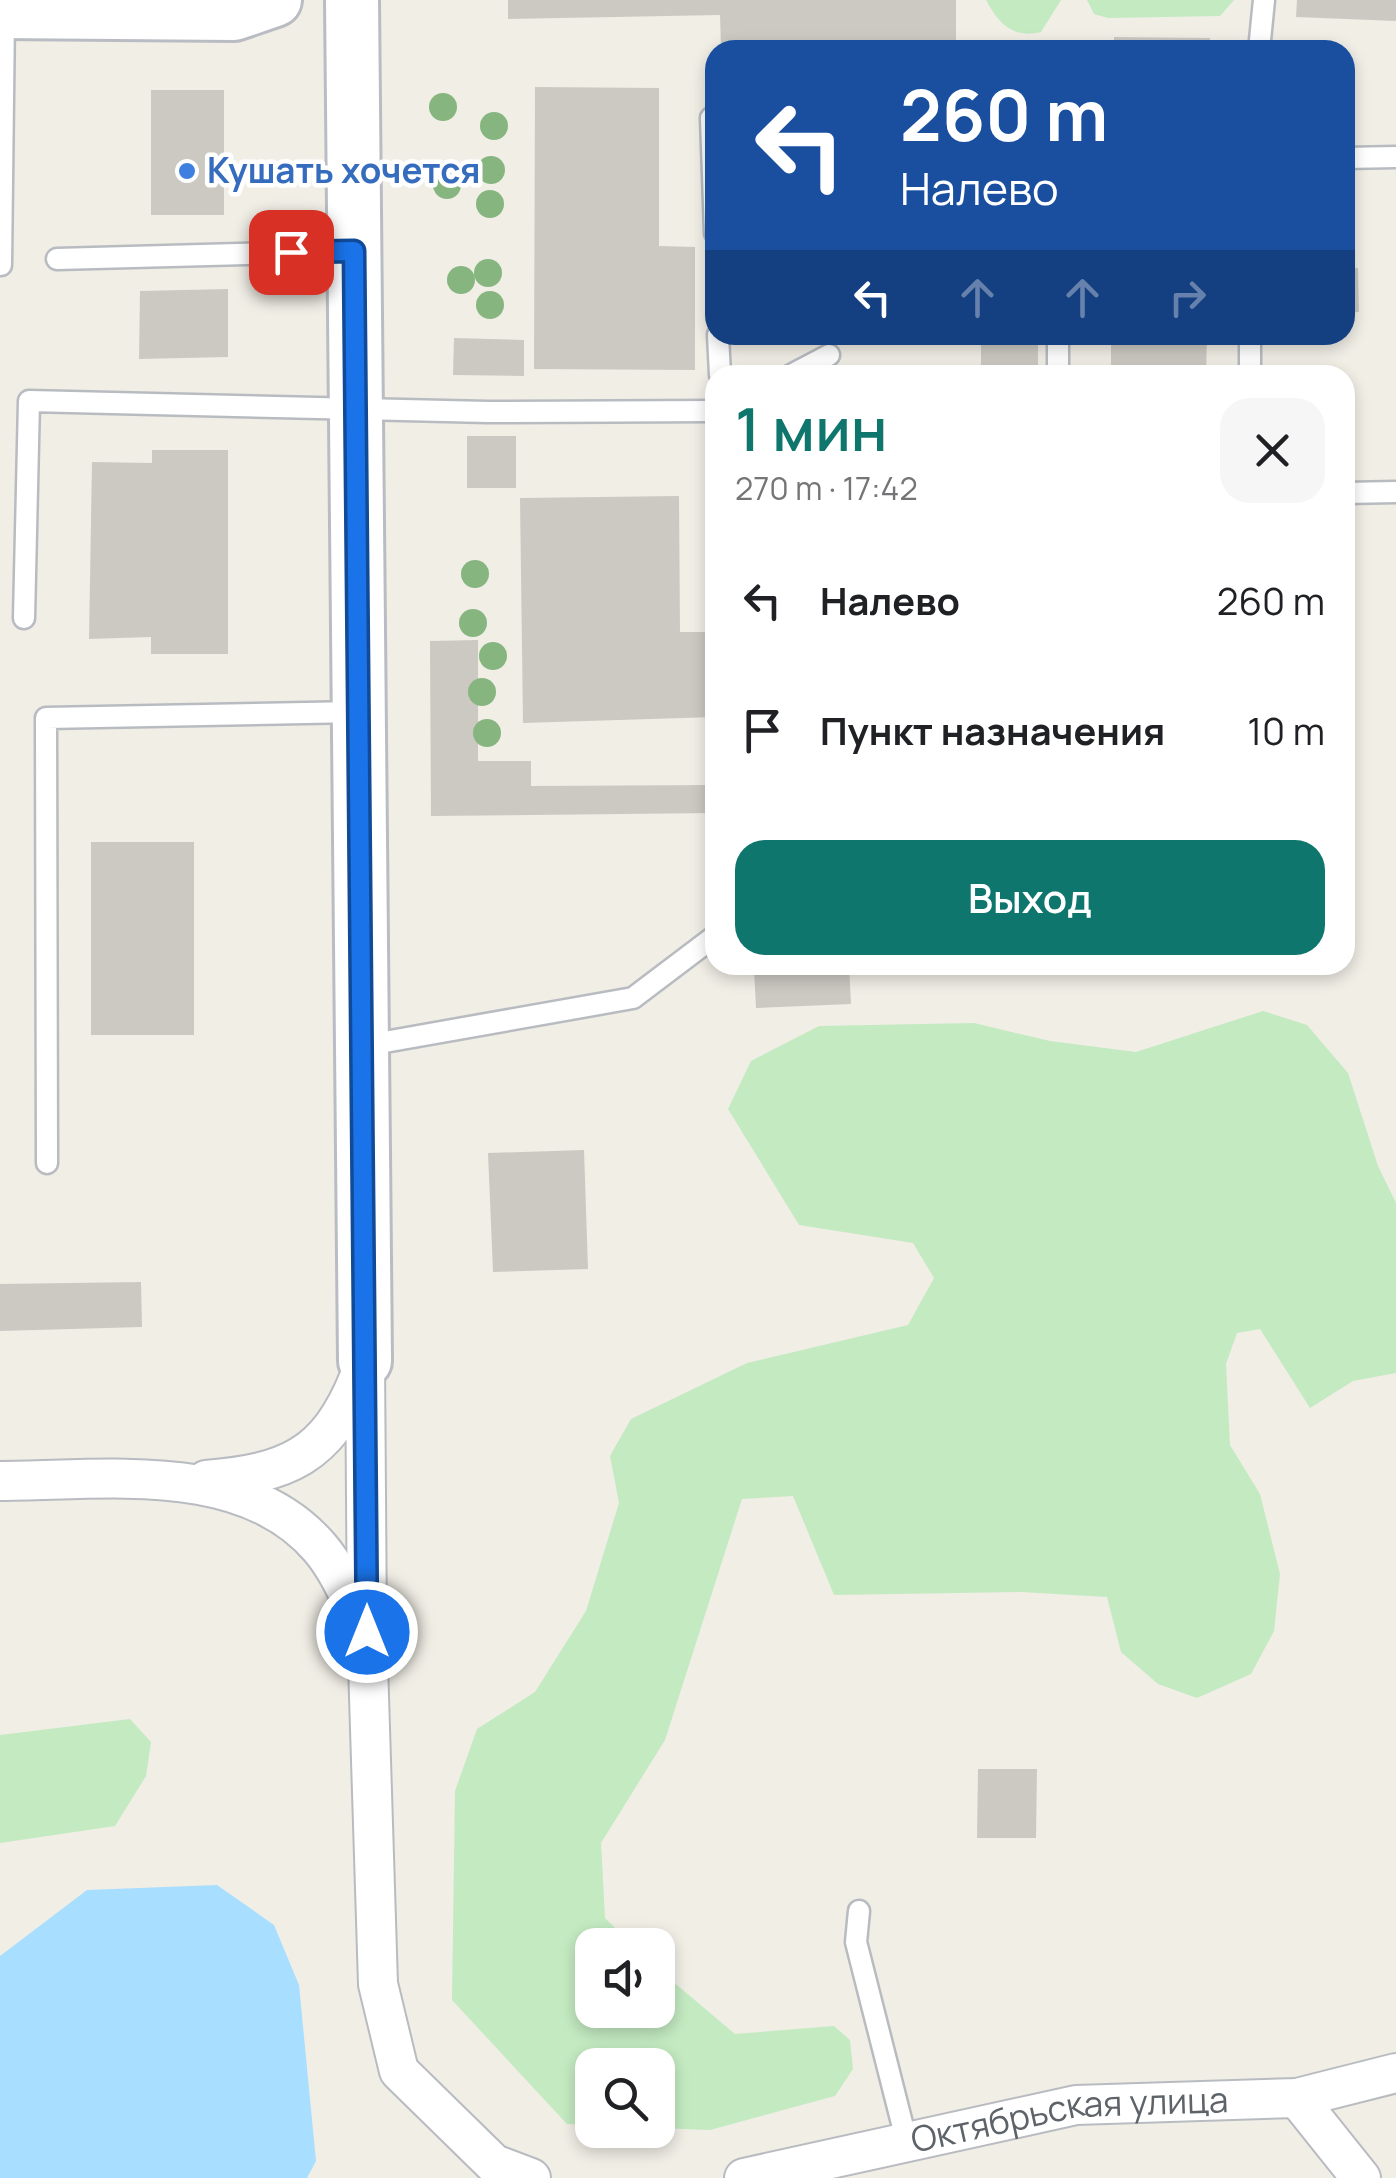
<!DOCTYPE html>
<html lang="ru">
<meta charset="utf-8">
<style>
:root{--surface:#fff;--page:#f6f6f6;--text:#202124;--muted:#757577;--accent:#0f766e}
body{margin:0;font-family:Manrope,sans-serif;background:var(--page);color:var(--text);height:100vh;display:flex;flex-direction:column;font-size:38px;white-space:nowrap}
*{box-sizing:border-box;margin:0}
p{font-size:32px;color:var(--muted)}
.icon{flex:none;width:55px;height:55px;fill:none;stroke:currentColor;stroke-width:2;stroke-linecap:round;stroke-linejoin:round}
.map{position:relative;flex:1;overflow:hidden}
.details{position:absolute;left:705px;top:365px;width:650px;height:610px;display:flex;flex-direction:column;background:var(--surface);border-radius:30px;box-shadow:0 5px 15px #0003}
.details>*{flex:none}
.hud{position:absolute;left:705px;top:40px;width:650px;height:305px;border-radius:30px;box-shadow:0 5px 15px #0003;background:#1a4fa0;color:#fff;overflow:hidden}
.fabs{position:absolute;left:575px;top:1928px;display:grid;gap:20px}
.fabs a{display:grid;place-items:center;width:100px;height:100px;border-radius:20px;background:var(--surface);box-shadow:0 5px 15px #0003;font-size:50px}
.pin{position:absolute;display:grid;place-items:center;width:85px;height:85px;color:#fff;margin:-42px;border-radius:20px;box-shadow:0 5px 15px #0006}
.me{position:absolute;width:110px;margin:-55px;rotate:0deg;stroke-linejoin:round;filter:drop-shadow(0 0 8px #0008)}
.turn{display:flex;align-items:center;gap:35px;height:210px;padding:0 30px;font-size:45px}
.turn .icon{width:130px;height:130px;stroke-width:2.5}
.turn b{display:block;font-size:70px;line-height:85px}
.lanes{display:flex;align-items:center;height:95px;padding:0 30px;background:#0003;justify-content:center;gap:50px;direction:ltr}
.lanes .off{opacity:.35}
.round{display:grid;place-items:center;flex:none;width:105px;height:105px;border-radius:30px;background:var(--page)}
.summary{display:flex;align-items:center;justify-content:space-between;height:170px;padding:0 30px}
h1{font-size:60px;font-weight:600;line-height:75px;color:var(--accent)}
.button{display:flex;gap:20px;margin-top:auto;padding:20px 30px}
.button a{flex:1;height:115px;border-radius:30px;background:var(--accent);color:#fff;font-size:40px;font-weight:600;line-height:115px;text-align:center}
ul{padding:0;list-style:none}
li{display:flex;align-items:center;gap:30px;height:130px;padding:0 30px}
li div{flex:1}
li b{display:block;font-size:38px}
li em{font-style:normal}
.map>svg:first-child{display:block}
.green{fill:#c3eac1}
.water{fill:#a8deff}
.building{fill:#ccc9c3}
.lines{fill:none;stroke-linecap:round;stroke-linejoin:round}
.lane-casing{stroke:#b8bcc1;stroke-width:25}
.street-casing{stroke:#b8bcc1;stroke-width:42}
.secondary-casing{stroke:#b9bdc3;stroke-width:58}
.lane{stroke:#fff;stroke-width:20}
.street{stroke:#fff;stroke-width:38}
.secondary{stroke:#fff;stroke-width:52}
.tree{fill:#86b580}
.route-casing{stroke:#114b97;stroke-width:25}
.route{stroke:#1a73e8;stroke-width:18}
.shop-dot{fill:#3f7fe0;stroke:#fff;stroke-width:4}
.labels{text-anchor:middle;stroke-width:9;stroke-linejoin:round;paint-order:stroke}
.shop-label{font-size:35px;font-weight:bold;fill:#366cbe;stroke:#fff;text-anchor:start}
.street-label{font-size:35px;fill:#5d6368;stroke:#fff}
</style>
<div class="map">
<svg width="1396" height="2178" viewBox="0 0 1396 2178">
<rect width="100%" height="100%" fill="#f1eee6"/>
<g class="green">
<path d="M 986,0 L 1061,0 L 1041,32 C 1013,39 998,23 986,0 Z"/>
<polygon points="1087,0 1234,0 1220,16 1108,18 1094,14"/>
<polygon points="1263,1011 1307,1025 1348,1073 1378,1166 1396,1203 1396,1373 1353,1381 1310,1408 1260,1329 1237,1333 1226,1364 1230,1445 1260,1494 1280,1574 1274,1631 1251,1674 1197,1698 1158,1684 1121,1652 1107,1597 1021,1592 834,1595 793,1496 742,1499 665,1740 601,1843 605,1918 632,1945 592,1945 592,2010 658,2010 658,1969 735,2034 834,2026 850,2040 853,2069 835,2096 710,2130 658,2128 658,2065 592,2065 592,2125 567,2124 452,2000 455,1791 477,1729 535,1692 586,1611 619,1503 610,1456 631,1419 747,1363 908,1325 934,1278 913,1243 799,1225 728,1109 751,1061 819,1026 974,1023 1050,1041 1136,1052"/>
<polygon points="130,1719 151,1742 146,1776 115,1826 0,1843 0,1735"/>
</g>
<polygon class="water" points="217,1885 274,1925 299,1985 316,2161 307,2178 0,2178 0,1956 87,1890"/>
<g class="building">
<polygon points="508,0 956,0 956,50 721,49 720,15 508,19"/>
<polygon points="1297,0 1396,0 1396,21 1296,17"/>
<polygon points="1114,37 1210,38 1209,50 1114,50"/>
<polygon points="535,87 659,88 659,246 695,247 695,370 534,369"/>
<rect x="151" y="90" width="73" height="125"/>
<polygon points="1358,268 1359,312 1345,313 1345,269"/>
<polygon points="228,289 228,357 139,359 140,291"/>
<polygon points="981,335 1038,335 1038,368 981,367"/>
<polygon points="1111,335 1207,335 1206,375 1111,375"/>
<polygon points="454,338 524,340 524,376 453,375"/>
<rect x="467" y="436" width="49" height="52"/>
<polygon points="152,450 228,450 228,654 151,654 151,637 89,639 92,462 152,463"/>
<polygon points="679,496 680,632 715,632 715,717 523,723 520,498"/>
<polygon points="478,640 478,761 531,761 531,786 715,785 715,813 431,816 430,641"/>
<rect x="91" y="842" width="103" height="193"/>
<polygon points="849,965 851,1004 756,1008 754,969"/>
<polygon points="584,1150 588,1269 493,1272 488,1153"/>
<polygon points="141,1282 142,1327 0,1331 0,1284"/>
<polygon points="978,1769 1037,1769 1036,1838 977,1838"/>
</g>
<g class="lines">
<g class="lane-casing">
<g id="lane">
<polyline points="1259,50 1264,0"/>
<polyline points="711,118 715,233"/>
<polyline points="1345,158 1396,157"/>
<polyline points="57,259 353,251"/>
<polyline points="1,265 4,15"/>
<polyline points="718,335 720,375"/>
<polyline points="1250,335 1250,375"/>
<polyline points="791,375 829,355"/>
<polyline points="1058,375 1058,335"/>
<polyline points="1345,493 1396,492"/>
<polyline points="24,618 29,401 488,412 715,411"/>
<polyline points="362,1046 633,998 715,936"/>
<polyline points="47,1163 46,718 357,712"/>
<polyline points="859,1911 856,1942 907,2143"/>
</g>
</g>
<g class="street-casing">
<g id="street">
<polyline points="365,1361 367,1632 378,1984 399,2071 494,2164 531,2178"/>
<path d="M 206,1480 C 287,1473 327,1457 359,1378"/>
<path d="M 0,1481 C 104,1481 244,1459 320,1548 C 338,1569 349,1596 361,1621"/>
<polyline points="1297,2098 1361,2178"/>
<path id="s1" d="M 744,2178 L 1076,2105 L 1297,2098 L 1396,2073"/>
</g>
</g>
<g class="secondary-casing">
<g id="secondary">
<polyline points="352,0 365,1361"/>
<polyline points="0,12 234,14 275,0"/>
</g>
</g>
<use href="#lane" class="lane"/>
<use href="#street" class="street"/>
<use href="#secondary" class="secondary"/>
</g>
<g class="tree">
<circle cx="443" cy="107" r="14"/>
<circle cx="494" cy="126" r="14"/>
<circle cx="491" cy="170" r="14"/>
<circle cx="447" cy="185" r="14"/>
<circle cx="490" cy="204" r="14"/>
<circle cx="488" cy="273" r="14"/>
<circle cx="461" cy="280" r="14"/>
<circle cx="490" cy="305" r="14"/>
<circle cx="475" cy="574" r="14"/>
<circle cx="473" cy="623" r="14"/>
<circle cx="493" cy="656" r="14"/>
<circle cx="482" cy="692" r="14"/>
<circle cx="487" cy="733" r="14"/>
</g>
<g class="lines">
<g class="route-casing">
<polyline id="route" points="291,252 354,251 367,1632"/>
</g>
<use href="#route" class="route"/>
</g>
<circle class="shop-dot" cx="187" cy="171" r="10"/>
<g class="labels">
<g class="shop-label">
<text x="207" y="183">Кушать хочется</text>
</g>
<g class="street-label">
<text dy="12" stroke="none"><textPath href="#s1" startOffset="332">Октябрьская улица</textPath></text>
</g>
</g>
</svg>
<div class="fabs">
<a><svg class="icon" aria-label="sound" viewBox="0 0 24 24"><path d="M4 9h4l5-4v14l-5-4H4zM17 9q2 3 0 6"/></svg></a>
<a><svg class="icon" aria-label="search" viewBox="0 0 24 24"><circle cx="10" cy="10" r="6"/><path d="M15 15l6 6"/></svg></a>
</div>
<div class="pin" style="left:291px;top:252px;background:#d93025"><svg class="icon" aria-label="arrive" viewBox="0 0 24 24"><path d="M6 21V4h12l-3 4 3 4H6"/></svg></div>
<svg class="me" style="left:367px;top:1632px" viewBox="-20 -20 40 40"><circle r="17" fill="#1a73e8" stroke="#fff" stroke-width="3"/><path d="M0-11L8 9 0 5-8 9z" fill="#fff"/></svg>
<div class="hud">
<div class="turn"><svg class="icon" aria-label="left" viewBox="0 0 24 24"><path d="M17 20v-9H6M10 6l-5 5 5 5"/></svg><div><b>260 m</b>Налево</div></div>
<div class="lanes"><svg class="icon" aria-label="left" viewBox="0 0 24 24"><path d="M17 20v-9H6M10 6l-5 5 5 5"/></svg><svg class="icon off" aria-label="ahead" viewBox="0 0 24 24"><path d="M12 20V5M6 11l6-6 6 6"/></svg><svg class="icon off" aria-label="ahead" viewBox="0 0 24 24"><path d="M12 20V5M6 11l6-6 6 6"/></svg><svg class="icon off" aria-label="right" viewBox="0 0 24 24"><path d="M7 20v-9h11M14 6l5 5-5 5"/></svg></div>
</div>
<section class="details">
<div class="summary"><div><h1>1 мин</h1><p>270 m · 17:42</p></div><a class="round"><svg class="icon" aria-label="close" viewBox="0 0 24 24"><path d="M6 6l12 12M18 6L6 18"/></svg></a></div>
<ul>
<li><svg class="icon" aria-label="left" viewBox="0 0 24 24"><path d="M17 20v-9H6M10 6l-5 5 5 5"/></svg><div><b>Налево</b></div><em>260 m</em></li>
<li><svg class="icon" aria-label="arrive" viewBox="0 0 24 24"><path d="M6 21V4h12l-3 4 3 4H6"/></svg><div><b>Пункт назначения</b></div><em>10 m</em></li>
</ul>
<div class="button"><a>Выход</a></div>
</section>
</div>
